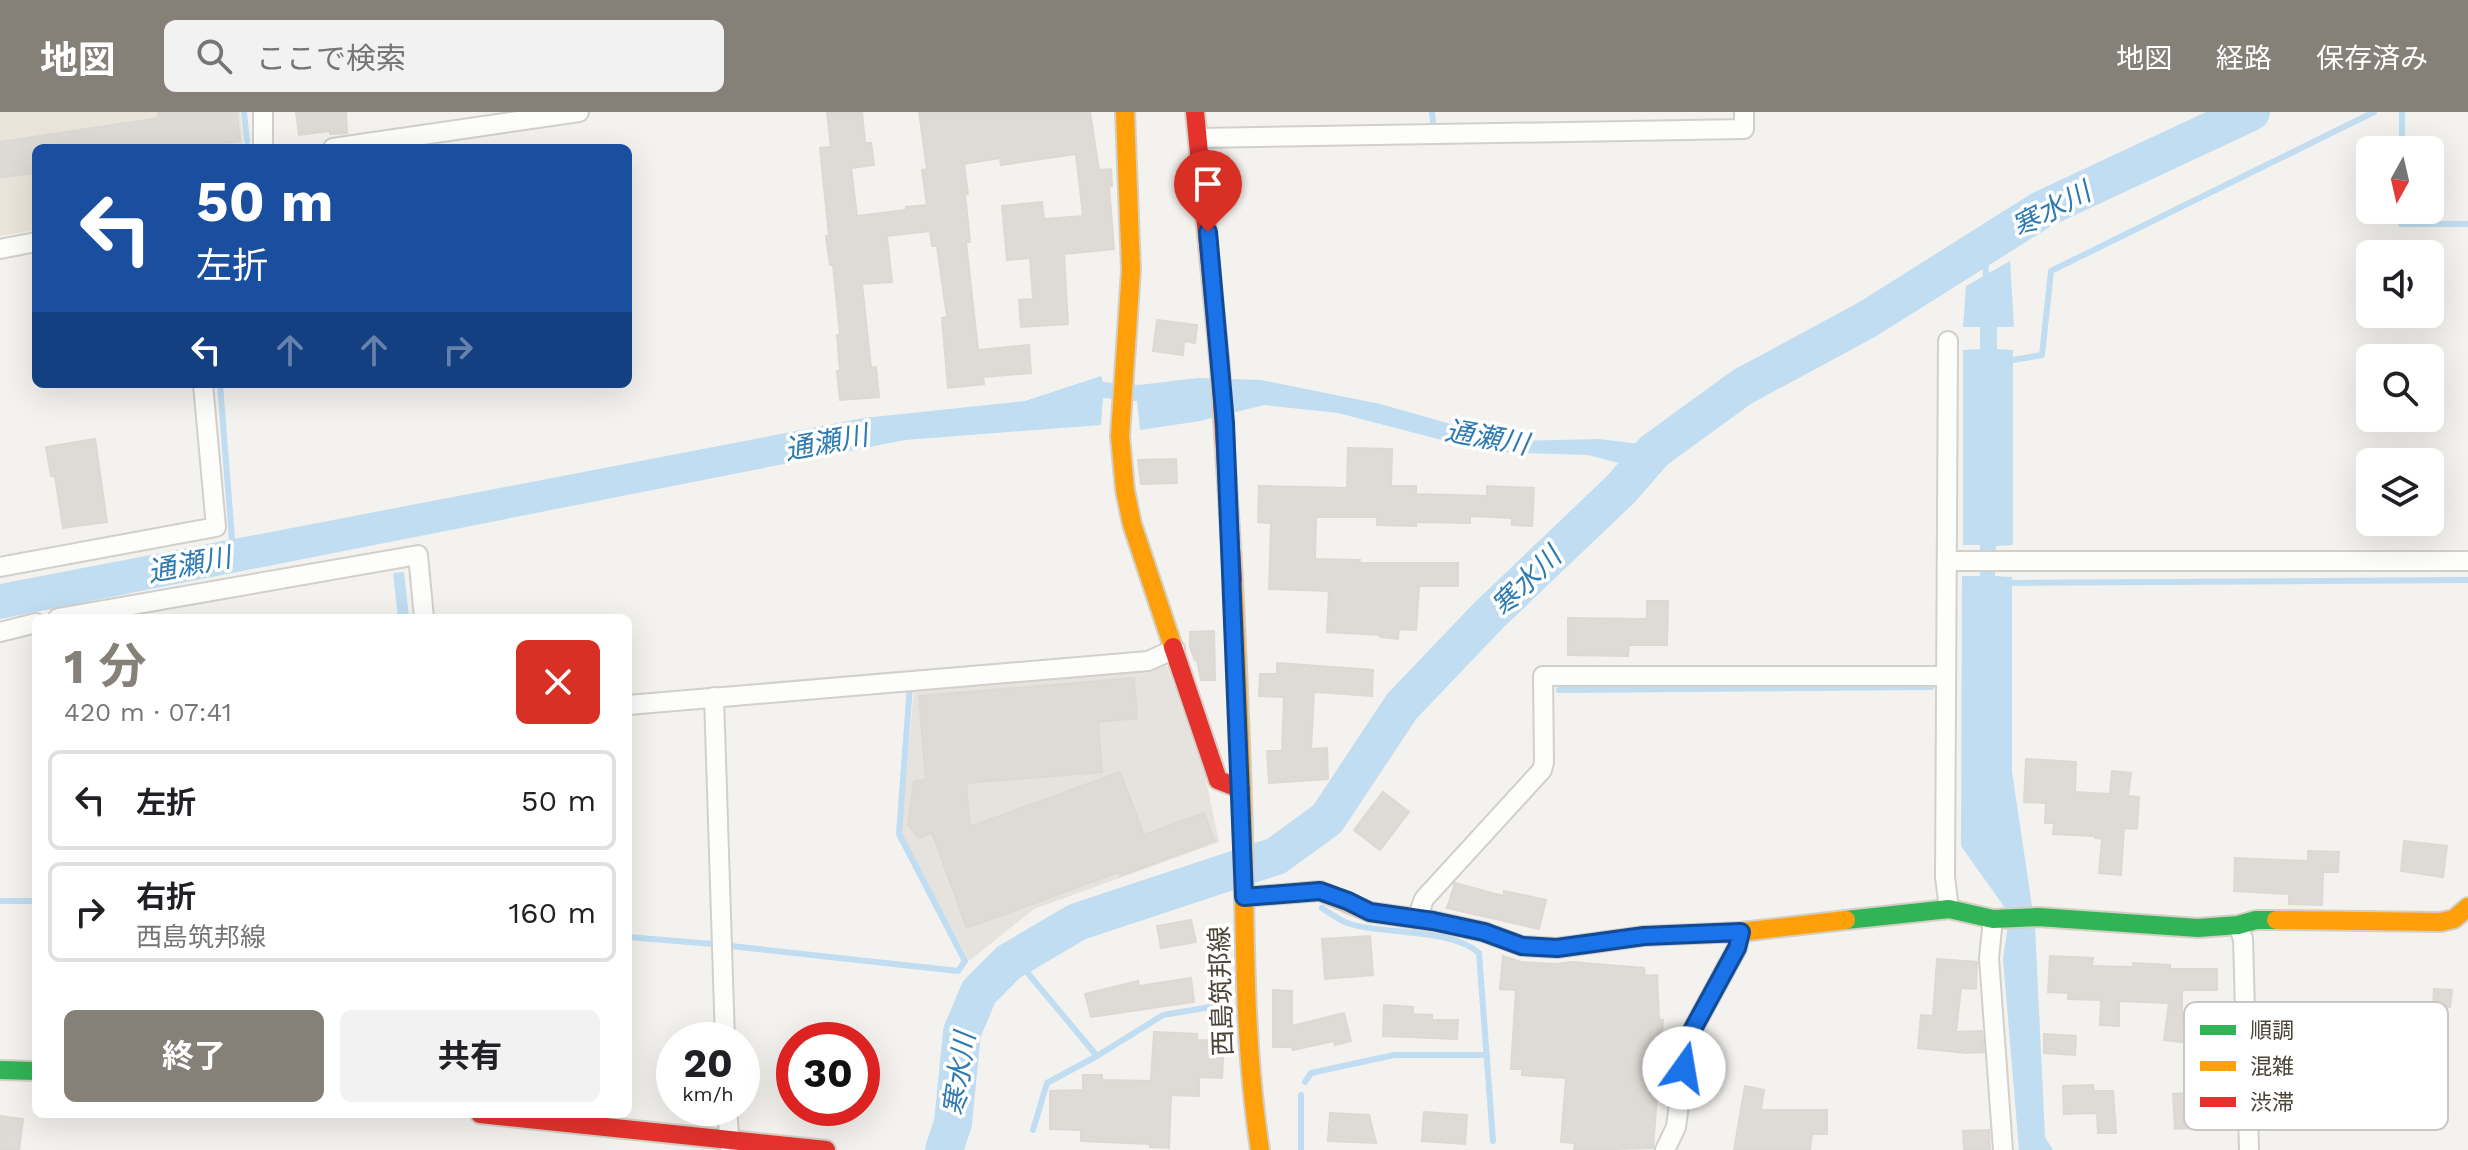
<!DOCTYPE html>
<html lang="ja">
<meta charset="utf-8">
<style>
:root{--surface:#fff;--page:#f2f2f2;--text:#202124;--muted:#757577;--line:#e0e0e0;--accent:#868178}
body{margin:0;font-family:"Work Sans","Noto Sans JP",sans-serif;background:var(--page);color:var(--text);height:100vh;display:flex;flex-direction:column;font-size:30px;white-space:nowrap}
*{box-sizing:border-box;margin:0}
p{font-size:26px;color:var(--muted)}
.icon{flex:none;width:44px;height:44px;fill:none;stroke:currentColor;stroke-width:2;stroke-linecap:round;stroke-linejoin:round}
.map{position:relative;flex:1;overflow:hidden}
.sheet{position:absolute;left:32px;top:502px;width:600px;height:504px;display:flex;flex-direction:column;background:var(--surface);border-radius:12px;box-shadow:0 8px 32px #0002}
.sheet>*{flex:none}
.hud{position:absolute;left:32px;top:32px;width:600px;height:244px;border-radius:12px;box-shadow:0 8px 32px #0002;background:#1a4fa0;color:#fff;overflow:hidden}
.needle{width:52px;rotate:188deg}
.buttons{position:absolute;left:2356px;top:24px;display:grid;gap:16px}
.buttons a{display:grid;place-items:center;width:88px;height:88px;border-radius:12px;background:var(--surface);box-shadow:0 8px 32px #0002;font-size:40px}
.speed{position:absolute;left:656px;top:910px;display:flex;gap:16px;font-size:40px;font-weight:700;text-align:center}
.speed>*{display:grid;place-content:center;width:104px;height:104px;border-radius:50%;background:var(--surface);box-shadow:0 8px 32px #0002;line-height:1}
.speed small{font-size:20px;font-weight:400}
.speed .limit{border:12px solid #d22;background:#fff;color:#111}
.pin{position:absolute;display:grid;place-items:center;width:68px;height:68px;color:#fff;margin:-82px -34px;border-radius:50% 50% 50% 0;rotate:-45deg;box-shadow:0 0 8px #0007}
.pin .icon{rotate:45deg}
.me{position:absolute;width:88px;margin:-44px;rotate:13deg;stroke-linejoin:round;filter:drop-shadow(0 0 6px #0008)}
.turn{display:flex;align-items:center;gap:28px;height:168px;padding:0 32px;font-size:36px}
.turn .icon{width:104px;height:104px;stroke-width:2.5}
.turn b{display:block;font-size:56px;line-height:68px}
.lanes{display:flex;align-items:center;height:76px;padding:0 32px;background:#0003;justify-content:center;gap:40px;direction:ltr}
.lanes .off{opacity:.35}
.round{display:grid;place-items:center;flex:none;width:84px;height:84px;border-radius:12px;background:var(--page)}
.headline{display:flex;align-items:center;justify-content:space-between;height:136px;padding:0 32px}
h1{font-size:48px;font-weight:700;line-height:60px;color:var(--accent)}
.button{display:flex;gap:16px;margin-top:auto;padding:16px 32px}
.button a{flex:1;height:92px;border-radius:12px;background:var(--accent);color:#fff;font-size:32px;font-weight:700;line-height:92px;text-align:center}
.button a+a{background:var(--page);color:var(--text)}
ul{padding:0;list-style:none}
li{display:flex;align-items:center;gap:24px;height:100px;margin:0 16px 12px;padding:0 16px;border:4px solid var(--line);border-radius:12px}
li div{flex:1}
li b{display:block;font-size:30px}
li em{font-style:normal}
header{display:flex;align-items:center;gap:48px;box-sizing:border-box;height:112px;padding:0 40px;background:var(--accent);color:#fff}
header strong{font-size:38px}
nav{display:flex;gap:44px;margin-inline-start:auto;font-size:28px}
.search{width:560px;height:72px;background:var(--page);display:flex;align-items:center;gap:20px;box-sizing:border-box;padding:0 28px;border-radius:12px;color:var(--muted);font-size:30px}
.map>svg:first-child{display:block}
.industrial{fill:#e6e2de}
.education{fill:#eae5da}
.water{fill:#c0ddf1}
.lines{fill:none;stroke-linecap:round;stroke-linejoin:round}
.stream{stroke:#c0ddf1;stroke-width:6}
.river{stroke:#c0ddf1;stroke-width:38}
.building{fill:#dedbd6;stroke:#dcd9d4;stroke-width:2}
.street-casing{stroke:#d2d0cb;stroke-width:22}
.fast-casing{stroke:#d3cfc5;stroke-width:22}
.slow-casing{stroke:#d3cfc5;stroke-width:22}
.jam-casing{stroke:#d3cfc5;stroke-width:22}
.street{stroke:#fdfdfc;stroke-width:18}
.fast{stroke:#30b455;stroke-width:18}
.slow{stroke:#ff9f0a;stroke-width:18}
.jam{stroke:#e5322d;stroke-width:18}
.route-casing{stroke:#114b97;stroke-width:20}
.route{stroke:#1a73e8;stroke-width:14}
.labels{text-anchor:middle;stroke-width:7;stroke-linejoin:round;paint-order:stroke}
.street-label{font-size:26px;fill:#4b4439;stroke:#fff}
.water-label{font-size:28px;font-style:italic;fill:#2e7ab2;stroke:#fff}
.key{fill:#fff;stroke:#c9c7c4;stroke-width:2}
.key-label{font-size:22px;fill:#4b4439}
</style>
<header>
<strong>地図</strong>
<div class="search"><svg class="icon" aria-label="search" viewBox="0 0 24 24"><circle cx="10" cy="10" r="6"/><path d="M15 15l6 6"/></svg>ここで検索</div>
<nav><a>地図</a><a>経路</a><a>保存済み</a></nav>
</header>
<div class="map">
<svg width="2468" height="1038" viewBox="0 0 2468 1038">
<rect width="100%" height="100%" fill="#f4f2ee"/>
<polygon class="industrial" points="1167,554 1205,664 1219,730 1034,797 969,849 901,722 914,575"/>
<polygon class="education" points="0,0 240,0 243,31 237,36 36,36 36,118 0,124"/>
<g class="water">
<polygon points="2010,149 2014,215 1997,215 1997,237 2013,238 2013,433 1996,434 1995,464 2012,465 2012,660 2035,814 2045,1025 2053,1038 2019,1038 2003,847 2008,813 2005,796 1961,734 1962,464 1980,464 1980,433 1963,433 1963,238 1980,237 1980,215 1963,215 1966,174"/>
<polygon points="1101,264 1103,270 1139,273 1198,266 1261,268 1380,292 1511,329 1599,327 1640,332 1619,351 1588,343 1488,340 1338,301 1264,293 1200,309 1140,318 1137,289 1103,286 1101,313 905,328 0,507 0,472 864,306 1025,289"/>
<polygon points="404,460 409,506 398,506 393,461"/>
</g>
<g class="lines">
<g class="stream">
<polyline points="244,0 247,29"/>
<polyline points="1432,0 1433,11"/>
<polyline points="2402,38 2402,0"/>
<polyline points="2401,98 2401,112 2468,112"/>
<polyline points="1985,134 1986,168"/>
<polyline points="2013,248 2042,243 2051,159 2374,0"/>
<polyline points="220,272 232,427"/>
<polyline points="2012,471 2468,468"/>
<polyline points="1559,578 1931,575"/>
<polyline points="0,789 36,789"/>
<path d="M 1322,796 C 1331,802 1340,809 1350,812 C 1386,823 1451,816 1479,841 L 1493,1029"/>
<polyline points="628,825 713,832"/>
<polyline points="731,834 958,859 965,849 899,722 910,573"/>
<polyline points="1009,850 1021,853 1097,944 1047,971 1033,1018"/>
<polyline points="1097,944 1163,903 1217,894"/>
<polyline points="1305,970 1311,961 1394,943 1486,943"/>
<polyline points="1301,1038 1301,983"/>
</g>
<polyline class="river" points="944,1038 953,1011 962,920 979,880 1009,850 1077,810 1276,744 1327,707 1402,594 1489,503 1621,377 1654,339 1742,275 1868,207 2041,98 2251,0"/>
</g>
<g class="building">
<polygon points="158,0 237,0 240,29 174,36 36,36 36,61 0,65 0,30 159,6"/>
<polygon points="296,0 346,0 347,21 330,22 330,19 299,23"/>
<polygon points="827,0 862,0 865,31 871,31 874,53 851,56 857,104 906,98 906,95 927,93 922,58 927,57 919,0 1090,0 1099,58 1111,57 1112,74 1109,74 1114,137 1064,142 1068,212 1021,215 1019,188 1033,187 1030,146 1007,148 1002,94 1042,90 1044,107 1083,104 1076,42 1001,53 1000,46 964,52 968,82 965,82 970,130 966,130 978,238 1029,233 1031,261 983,265 984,272 948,276 942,206 947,205 937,134 932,134 930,119 887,124 892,170 862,172 871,256 876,255 879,285 840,288 837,259 840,259 837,223 840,223 833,153 830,153 826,124 829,124 820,36 831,35"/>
<polygon points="1157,208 1197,213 1195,231 1184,229 1183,243 1153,239"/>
<polygon points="95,327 107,410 63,416 55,364 51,364 46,335"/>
<polygon points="1348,336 1392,337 1391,374 1416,374 1416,382 1487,384 1487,374 1534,376 1532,414 1512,413 1512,406 1470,404 1470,411 1416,410 1416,414 1377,413 1377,405 1316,405 1315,447 1360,448 1359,451 1458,451 1458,474 1419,474 1416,518 1399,517 1398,527 1380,525 1381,523 1327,520 1329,479 1269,477 1271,411 1258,410 1259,374 1347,376"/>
<polygon points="1176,347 1177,371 1141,372 1138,348"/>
<polygon points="1647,489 1668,489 1667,533 1629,533 1628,544 1568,543 1568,506 1647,507"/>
<polygon points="1214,519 1215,568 1201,568 1197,548 1195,548 1190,535 1190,520"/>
<polygon points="1277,551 1373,558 1372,584 1314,580 1311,637 1327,636 1328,667 1269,671 1267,639 1282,639 1284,585 1259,584 1260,562 1277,562"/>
<polygon points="1134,566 1137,606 1098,610 1102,660 966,671 970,715 1120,660 1144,723 1204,701 1215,729 1120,764 1118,760 967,816 932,721 918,726 908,712 914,669 926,668 919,584"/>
<polygon points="2026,647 2076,650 2075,680 2110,682 2112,659 2131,661 2128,684 2139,685 2137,717 2124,716 2121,763 2099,761 2102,727 2095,726 2095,724 2053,722 2054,711 2045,711 2046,691 2024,690"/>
<polygon points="1383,680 1409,700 1380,738 1354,718"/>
<polygon points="2404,729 2447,734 2443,765 2401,759"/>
<polygon points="2308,739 2339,740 2338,760 2323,760 2322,793 2289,792 2289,782 2234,779 2235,746 2308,749"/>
<polygon points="1455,771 1503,784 1504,779 1546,788 1539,817 1447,796"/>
<polygon points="1191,808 1196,830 1161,836 1157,814"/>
<polygon points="1370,824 1373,863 1325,867 1322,827"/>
<polygon points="1503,844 1521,850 1556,852 1572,850 1644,856 1645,864 1657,863 1659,907 1663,908 1653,1036 1574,1038 1575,1031 1561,1030 1566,966 1522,963 1522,957 1511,957 1516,878 1500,877"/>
<polygon points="2050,844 2093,846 2092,854 2133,855 2133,851 2170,853 2170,857 2217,857 2217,878 2182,878 2182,913 2230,919 2227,936 2164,928 2169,891 2119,889 2119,914 2100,913 2101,888 2068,887 2068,881 2048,880"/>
<polygon points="1937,847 1977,850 1976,877 1961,876 1956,920 1982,919 1984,940 1966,941 1918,936 1921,903 1933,904"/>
<polygon points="1191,866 1194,890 1091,905 1085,882 1138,869 1139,874"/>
<polygon points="2434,877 2452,878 2450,895 2433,893"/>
<polygon points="1273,878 1292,879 1292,914 1344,901 1351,929 1335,933 1334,929 1293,938 1292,935 1273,935"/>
<polygon points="1384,893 1413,895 1413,902 1432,903 1432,908 1458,908 1457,927 1383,924"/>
<polygon points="1154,920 1197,922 1197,928 1224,929 1222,966 1199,965 1199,984 1171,983 1169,1036 1150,1035 1150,1032 1081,1029 1081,1018 1050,1017 1050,979 1083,978 1083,963 1102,963 1102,968 1151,969"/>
<polygon points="2044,922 2076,924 2075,943 2044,941"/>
<polygon points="2093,973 2094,979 2113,979 2116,1021 2098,1021 2097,1001 2064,1002 2063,974"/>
<polygon points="1745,974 1764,978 1761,998 1827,998 1827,1022 1812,1022 1810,1038 1734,1038"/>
<polygon points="2218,979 2221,1014 2175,1017 2173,982"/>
<polygon points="1424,1000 1467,1003 1465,1032 1422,1029"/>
<polygon points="1330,1001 1369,1003 1376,1031 1328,1029"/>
<polygon points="0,1004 23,1007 19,1038 0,1038"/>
<polygon points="1989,1018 1990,1038 1964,1038 1963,1019"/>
</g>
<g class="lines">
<g class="street-casing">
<g id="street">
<polyline points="263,0 263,36"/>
<polyline points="1199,26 1744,17 1744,0"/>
<polyline points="333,36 579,0"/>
<polyline points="0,137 36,130"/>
<polyline points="1948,229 1945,765 1949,797"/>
<polyline points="1947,449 2468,449"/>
<polyline points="0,455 216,415 203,272"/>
<polyline points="58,506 418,443 424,506"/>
<polyline points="0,520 36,511"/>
<polyline points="714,585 725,928"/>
<polyline points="628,593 1148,549 1175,537"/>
<polyline points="1417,807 1424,787 1542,658 1544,650 1543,564 1946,564"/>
<polyline points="1993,807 1989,846 2003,1038"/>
<polyline points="2238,813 2243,827 2249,1038"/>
<polyline points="727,996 730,1035"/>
<polyline points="1665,1038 1676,1015 1688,926 1737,836 1741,820"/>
</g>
</g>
<g class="fast-casing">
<g id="fast">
<polyline points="1846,808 1949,797 1993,807 2038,805 2198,816 2238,813 2256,808 2276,808"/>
<polyline points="0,958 36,959"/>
</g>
</g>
<g class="slow-casing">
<g id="slow">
<polyline points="1125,0 1131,158 1120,324 1125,378 1132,412 1173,535"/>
<path d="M 1233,468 C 1237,553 1241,638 1243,723 C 1245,829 1244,933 1260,1038"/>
<polyline points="1244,785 1320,779 1370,800 1433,809 1484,820 1522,834 1557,836 1644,824 1741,820 1846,808"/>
<polyline points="2276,808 2441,810 2454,807 2468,795"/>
</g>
</g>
<g class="jam-casing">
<g id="jam">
<polyline points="1195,0 1220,255 1233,468"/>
<polyline points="1173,535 1218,668 1241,677"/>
<polyline points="480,1002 826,1038"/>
</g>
</g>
<use href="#street" class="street"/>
<use href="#fast" class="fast"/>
<use href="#slow" class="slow"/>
<use href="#jam" class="jam"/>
</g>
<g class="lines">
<g class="route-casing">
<polyline id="route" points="1208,120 1225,311 1244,785 1320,779 1348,789 1370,800 1433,809 1484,820 1522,834 1557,836 1644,824 1741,820 1737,836 1688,926 1684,956"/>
</g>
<use href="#route" class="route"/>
</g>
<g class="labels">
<g class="street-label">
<text transform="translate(1221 879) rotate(-92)" y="9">西島筑邦線</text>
</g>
<g class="water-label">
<text transform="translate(2051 97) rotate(-28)" y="10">寒水川</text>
<text transform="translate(1487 325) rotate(10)" y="10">通瀬川</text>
<text transform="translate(826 330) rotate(-11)" y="10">通瀬川</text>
<text transform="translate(189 452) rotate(-11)" y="10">通瀬川</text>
<text transform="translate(1526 469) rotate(-45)" y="10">寒水川</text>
<text transform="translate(959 962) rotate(-82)" y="10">寒水川</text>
</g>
</g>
<rect x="2184" y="890" width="264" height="128" rx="12" class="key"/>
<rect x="2200" y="913" width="36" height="10" fill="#30b455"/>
<rect x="2200" y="949" width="36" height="10" fill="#ff9f0a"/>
<rect x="2200" y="985" width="36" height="10" fill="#e5322d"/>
<g class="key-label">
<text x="2250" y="926">順調</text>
<text x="2250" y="962">混雑</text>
<text x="2250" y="998">渋滞</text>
</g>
</svg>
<div class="buttons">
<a><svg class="needle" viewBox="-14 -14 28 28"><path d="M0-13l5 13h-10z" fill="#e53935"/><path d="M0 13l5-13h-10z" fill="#757577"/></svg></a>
<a><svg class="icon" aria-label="sound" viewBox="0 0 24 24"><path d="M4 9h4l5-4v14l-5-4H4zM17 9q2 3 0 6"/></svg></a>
<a><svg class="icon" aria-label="search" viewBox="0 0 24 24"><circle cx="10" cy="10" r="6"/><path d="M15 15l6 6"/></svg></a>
<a><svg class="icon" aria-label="layers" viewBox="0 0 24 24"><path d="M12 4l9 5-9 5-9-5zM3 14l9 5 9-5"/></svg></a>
</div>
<div class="speed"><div>20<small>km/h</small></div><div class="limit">30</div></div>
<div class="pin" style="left:1208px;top:120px;background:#d93025"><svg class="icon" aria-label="arrive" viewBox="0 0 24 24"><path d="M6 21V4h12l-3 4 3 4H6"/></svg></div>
<svg class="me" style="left:1684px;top:956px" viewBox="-20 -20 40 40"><circle r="19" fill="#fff"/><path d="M0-13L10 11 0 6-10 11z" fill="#1a73e8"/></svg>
<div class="hud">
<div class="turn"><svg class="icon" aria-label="left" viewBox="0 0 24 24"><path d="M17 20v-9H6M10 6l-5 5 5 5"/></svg><div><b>50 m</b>左折</div></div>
<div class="lanes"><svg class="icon" aria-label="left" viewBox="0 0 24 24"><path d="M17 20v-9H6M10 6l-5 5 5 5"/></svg><svg class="icon off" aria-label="ahead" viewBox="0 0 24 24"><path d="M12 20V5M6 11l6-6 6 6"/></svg><svg class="icon off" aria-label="ahead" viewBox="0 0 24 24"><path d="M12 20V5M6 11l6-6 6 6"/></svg><svg class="icon off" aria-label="right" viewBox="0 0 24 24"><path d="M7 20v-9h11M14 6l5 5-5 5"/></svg></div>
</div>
<section class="sheet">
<div class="headline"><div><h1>1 分</h1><p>420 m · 07:41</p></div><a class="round" style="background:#d93025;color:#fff"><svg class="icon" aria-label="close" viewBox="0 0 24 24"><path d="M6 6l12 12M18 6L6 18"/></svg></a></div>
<ul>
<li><svg class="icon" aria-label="left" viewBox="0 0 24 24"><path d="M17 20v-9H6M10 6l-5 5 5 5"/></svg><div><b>左折</b></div><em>50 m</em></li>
<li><svg class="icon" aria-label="right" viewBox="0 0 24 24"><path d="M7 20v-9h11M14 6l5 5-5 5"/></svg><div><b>右折</b><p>西島筑邦線</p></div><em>160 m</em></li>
</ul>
<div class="button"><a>終了</a><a>共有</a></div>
</section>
</div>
